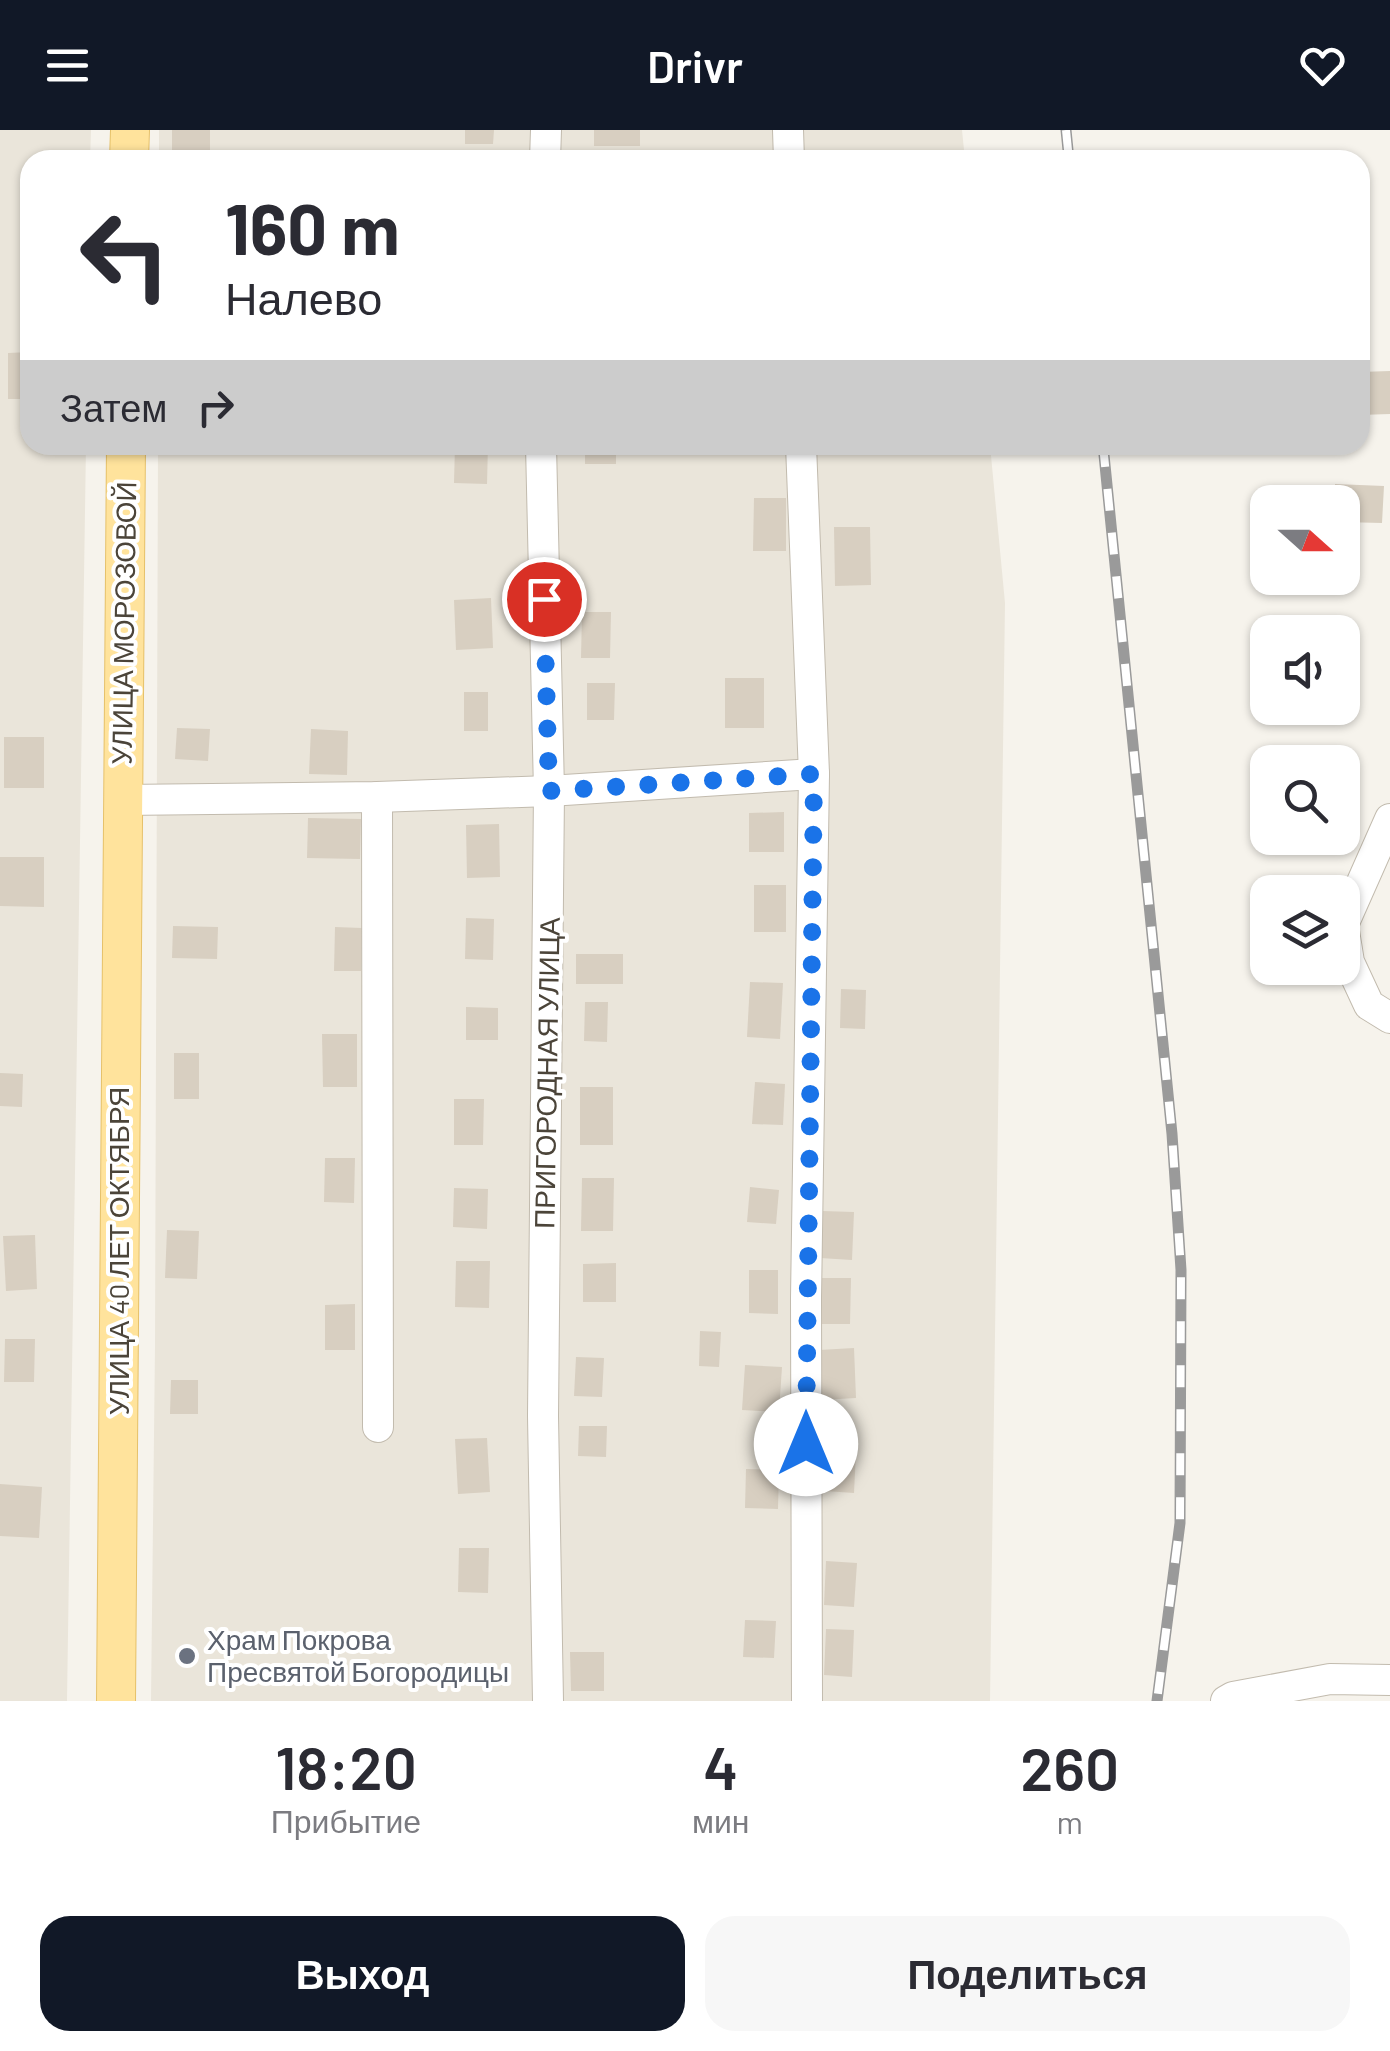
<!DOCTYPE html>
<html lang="ru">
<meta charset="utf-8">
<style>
:root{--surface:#fff;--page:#f7f7f7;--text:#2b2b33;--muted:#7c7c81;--accent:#111827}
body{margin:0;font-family:Barlow,sans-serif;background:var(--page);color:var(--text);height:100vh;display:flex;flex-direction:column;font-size:38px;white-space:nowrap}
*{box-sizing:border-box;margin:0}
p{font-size:32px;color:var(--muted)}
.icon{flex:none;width:55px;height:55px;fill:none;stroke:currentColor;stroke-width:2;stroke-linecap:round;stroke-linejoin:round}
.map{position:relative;height:1571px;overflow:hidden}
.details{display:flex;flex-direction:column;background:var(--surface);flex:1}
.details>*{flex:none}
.guide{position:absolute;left:20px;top:20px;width:1350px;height:305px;border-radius:30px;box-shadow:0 2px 8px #0004;background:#fff;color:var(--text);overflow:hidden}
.needle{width:65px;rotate:111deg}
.buttons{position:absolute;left:1250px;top:355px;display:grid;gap:20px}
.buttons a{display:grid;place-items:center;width:110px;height:110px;border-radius:20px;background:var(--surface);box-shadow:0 2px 8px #0004;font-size:50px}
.pin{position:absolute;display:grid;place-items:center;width:85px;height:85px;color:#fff;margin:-42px;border:5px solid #fff;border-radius:50%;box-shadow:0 2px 10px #0007}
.me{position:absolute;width:110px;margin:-55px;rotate:0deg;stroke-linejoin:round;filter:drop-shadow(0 0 8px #0008)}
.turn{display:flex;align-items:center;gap:35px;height:210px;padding:0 40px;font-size:45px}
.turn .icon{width:130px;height:130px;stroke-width:2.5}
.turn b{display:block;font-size:70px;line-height:85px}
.then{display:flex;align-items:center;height:95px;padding:0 40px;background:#0003;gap:20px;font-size:38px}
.eta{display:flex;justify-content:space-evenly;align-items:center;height:170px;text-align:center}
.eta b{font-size:60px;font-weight:600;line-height:70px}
.action{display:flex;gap:20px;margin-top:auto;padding:20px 40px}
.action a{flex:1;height:115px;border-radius:30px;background:var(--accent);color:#fff;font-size:40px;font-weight:600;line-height:115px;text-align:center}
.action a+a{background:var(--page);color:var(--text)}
header{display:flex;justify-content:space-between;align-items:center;height:130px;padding:0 40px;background:var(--accent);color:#fff;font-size:45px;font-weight:600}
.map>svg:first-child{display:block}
.residential{fill:#eae5da}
.building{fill:#d8cfc1}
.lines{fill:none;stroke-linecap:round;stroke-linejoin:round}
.minor-casing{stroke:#c2bbae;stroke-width:32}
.major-casing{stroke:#e6c16a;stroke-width:40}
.minor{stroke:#fff;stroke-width:30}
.major{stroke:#ffe39c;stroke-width:38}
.rail-casing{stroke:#9a9a9a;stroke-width:11}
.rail{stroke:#fff;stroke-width:8;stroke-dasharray:22;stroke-linecap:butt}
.route{stroke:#1a73e8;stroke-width:18;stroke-dasharray:0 32.4}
.worship-dot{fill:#6b7280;stroke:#fff;stroke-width:4}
.labels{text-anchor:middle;stroke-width:8;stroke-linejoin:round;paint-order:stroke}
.street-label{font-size:28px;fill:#4b4439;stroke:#fff}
.worship-label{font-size:28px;fill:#5b616d;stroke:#fff;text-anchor:start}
</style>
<header><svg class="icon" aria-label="menu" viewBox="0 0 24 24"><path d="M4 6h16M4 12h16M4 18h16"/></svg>Drivr<svg class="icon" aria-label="heart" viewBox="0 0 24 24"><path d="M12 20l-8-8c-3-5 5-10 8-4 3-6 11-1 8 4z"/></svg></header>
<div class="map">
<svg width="1390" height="1571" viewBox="0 0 1390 1571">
<rect width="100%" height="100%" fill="#f6f3ec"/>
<g class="residential">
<polygon points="0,0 91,0 90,30 30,30 30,315 86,315 67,1571 0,1571"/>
<polygon points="159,0 962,0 965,30 159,30"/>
<polygon points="158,315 990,315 1005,473 990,1571 151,1571 155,1216"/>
</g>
<g class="building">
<rect x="172" y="0" width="38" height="30"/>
<polygon points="465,0 494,0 493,14 465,14"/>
<rect x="594" y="0" width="46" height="16"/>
<polygon points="30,222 30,269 8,269 8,223"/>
<polygon points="1390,241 1390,284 1360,285 1360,242"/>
<polygon points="455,315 488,315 487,354 454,353"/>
<rect x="585" y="315" width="31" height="19"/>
<polygon points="1335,354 1384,356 1382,393 1342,392 1342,372 1335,372"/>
<polygon points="754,368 786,368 786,421 753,421"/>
<polygon points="834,397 870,397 871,455 835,456"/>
<polygon points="491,468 493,518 456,520 454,470"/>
<polygon points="582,482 611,482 610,528 581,528"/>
<rect x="725" y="548" width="39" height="50"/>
<polygon points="587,553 615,553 614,590 587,590"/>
<rect x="464" y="562" width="24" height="39"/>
<polygon points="177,598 210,599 208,631 175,629"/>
<polygon points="311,599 348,601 347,645 309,644"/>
<rect x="4" y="607" width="40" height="51"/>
<polygon points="784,682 784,722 749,722 749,683"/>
<polygon points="308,688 361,689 360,729 307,728"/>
<polygon points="499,694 500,747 467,748 466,695"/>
<polygon points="0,727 44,727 44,777 0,776"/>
<rect x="754" y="755" width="32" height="47"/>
<polygon points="466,788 494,789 493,830 465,829"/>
<polygon points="173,796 218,797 217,829 172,828"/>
<polygon points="335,797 362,798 361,841 334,841"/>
<rect x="576" y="824" width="47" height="30"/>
<polygon points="750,852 783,853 780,909 747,907"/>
<polygon points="841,859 866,860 865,899 840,898"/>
<polygon points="585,872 608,872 607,912 584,911"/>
<polygon points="466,877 498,878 498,910 466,910"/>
<polygon points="322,904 357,904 357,957 323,957"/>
<rect x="174" y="923" width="25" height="46"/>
<polygon points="0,943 23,944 22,977 0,976"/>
<polygon points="755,952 785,954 783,995 752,994"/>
<rect x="580" y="957" width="33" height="58"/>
<polygon points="454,969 484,969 483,1015 454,1015"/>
<polygon points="325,1028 355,1028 354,1073 324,1072"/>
<polygon points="582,1048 614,1048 613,1101 581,1101"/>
<polygon points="750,1057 779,1060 776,1094 747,1092"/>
<polygon points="454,1058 488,1059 487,1099 453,1097"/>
<polygon points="822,1081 854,1082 852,1130 820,1128"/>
<polygon points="167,1100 199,1101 197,1149 165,1148"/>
<polygon points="35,1105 37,1159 6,1161 3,1106"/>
<polygon points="456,1131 490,1131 489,1178 455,1177"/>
<polygon points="616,1133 616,1172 583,1172 583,1134"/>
<polygon points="749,1140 778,1140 778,1184 749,1183"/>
<polygon points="817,1148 851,1148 850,1194 817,1194"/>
<polygon points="355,1174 355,1220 325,1220 325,1175"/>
<polygon points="700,1201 721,1202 719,1237 699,1236"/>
<polygon points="5,1209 35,1209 34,1252 4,1252"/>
<polygon points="854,1218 856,1268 821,1270 819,1220"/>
<polygon points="576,1227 604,1228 602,1267 574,1266"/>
<polygon points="745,1235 782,1237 779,1282 742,1280"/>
<polygon points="171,1250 198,1250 198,1284 170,1284"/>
<polygon points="579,1296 607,1296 606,1327 578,1326"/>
<polygon points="487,1308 490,1362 458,1364 455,1309"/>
<polygon points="827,1321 856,1322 854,1363 825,1361"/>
<polygon points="746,1339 779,1340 778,1379 745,1378"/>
<polygon points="0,1354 42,1357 39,1408 0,1406"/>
<polygon points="459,1418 489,1418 488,1463 458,1462"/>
<polygon points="826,1431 857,1433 854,1477 824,1475"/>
<polygon points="745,1490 776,1491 774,1528 743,1527"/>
<polygon points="826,1499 854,1500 852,1547 824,1545"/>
<polygon points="570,1522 604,1522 604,1561 571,1561"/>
</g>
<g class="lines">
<g class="minor-casing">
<g id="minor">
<polyline points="788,0 789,30"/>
<polyline points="545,30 546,0"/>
<polyline points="541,315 549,661 543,1286 548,1571"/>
<polyline points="801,315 814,644 806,1168 807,1571"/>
<polyline points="377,667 378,1297"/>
<polyline points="122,670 377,667 549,661 814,644"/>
<polyline points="1390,689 1343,795 1349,832 1369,875 1390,888"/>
<polyline points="1226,1571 1233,1567 1330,1549 1390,1550"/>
</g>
</g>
<g class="major-casing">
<g id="major">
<polyline points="129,30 130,0"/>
<polyline points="116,1571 126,315"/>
</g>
</g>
<use href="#minor" class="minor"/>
<use href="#major" class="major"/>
<g class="rail-casing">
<g id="rail">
<polyline points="1066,0 1069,30"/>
<polyline points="1103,315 1172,1004 1181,1140 1180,1393 1157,1571"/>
</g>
</g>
<use href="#rail" class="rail"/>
</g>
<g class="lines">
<polyline class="route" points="544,469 549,661 814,644 806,1314"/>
</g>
<circle class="worship-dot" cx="187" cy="1526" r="10"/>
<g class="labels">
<g class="street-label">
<text transform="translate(124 493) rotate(-89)" y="10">УЛИЦА МОРОЗОВОЙ</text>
<text transform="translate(547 943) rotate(-89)" y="10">ПРИГОРОДНАЯ УЛИЦА</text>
<text transform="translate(119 1121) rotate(-90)" y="10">УЛИЦА 40 ЛЕТ ОКТЯБРЯ</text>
</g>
<g class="worship-label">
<text x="207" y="1520">Храм Покрова<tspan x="207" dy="32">Пресвятой Богородицы</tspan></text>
</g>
</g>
</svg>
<div class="buttons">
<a><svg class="needle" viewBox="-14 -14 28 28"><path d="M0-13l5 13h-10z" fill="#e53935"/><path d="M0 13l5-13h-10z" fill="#7c7c81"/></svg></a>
<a><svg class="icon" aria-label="sound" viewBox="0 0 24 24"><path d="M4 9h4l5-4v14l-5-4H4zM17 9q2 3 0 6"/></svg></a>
<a><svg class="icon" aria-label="search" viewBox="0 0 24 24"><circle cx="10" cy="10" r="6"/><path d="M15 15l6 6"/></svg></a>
<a><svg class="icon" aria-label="layers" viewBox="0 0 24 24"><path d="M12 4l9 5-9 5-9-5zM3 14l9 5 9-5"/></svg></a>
</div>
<div class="pin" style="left:544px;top:469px;background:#d93025"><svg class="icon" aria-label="arrive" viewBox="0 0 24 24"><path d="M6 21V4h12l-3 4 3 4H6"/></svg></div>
<svg class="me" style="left:806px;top:1314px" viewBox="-20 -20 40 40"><circle r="19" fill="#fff"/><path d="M0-13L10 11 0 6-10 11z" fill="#1a73e8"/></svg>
<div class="guide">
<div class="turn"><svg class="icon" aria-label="left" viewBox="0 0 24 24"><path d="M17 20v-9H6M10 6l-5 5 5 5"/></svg><div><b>160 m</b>Налево</div></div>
<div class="then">Затем<svg class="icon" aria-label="right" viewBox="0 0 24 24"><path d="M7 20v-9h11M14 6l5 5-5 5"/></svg></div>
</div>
</div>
<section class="details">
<div class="eta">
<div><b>18:20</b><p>Прибытие</p></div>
<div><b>4</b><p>мин</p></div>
<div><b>260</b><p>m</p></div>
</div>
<div class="action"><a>Выход</a><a>Поделиться</a></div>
</section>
